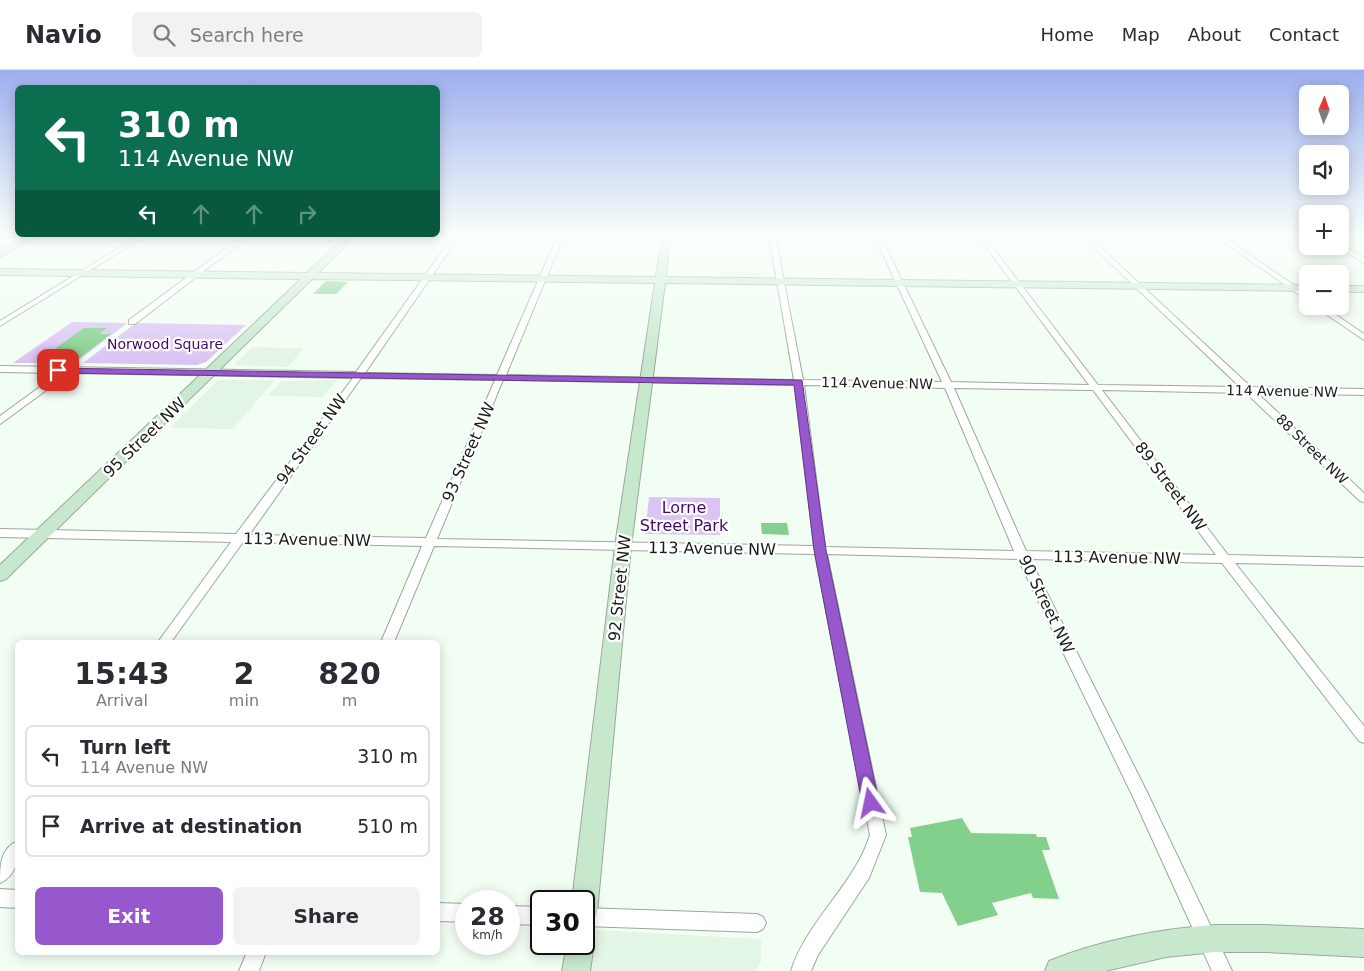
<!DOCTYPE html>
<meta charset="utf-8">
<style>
:root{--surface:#fff;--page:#f2f2f3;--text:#2b2b33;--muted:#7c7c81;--line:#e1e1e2;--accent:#9757cd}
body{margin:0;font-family:"DejaVu Sans",sans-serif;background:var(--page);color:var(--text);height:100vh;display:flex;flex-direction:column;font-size:19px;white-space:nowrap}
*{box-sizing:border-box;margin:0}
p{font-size:16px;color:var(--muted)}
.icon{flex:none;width:28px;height:28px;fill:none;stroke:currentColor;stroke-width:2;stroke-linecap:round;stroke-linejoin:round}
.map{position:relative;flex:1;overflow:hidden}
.side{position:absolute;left:15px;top:570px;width:425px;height:315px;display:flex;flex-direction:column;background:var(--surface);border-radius:8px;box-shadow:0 2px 12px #0003}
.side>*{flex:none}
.top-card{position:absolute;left:15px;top:15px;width:425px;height:152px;border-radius:8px;box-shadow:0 2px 12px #0003;background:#0b6e4f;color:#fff;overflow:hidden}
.needle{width:32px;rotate:2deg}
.controls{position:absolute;left:1299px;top:15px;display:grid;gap:10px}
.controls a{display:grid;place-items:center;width:50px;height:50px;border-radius:8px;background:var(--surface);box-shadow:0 2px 12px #0003;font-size:25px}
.speed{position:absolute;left:455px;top:820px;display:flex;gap:10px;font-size:25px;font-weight:700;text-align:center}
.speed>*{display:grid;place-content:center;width:65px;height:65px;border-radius:50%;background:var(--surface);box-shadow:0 2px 12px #0003;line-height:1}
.speed small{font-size:12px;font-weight:400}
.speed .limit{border:2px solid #111;border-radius:8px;background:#fff;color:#111}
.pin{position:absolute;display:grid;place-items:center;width:42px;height:42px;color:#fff;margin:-21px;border-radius:10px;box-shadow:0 2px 8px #0006}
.me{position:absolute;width:55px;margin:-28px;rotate:348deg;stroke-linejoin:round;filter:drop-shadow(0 0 4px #0008)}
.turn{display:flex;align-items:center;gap:18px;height:105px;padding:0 20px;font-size:22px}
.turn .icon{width:65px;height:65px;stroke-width:2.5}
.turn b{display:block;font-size:35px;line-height:42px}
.lanes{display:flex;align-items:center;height:48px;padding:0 20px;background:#0003;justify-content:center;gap:25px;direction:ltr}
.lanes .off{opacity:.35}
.eta{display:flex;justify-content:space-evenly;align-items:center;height:85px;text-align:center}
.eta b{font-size:30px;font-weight:600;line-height:35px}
.action{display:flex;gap:10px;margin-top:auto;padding:10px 20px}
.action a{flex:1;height:58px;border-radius:8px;background:var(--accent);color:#fff;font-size:20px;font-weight:600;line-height:58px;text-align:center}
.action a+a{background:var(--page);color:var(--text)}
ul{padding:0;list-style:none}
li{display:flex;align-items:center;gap:15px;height:62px;margin:0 10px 8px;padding:0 10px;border:2px solid var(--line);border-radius:8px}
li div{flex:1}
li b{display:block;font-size:19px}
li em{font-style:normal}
header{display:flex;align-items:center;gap:30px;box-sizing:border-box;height:70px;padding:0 25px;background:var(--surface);border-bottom:1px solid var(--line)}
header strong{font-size:24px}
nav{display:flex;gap:28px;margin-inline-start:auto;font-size:18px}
.search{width:350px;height:45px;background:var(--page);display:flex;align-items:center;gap:12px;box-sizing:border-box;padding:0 18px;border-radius:8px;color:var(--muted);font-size:19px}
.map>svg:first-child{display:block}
.built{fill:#e3f5e4}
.green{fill:#dbc4f4}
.building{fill:#83cf8c}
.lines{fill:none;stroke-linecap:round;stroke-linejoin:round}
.street-casing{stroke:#9ca79d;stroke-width:2}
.secondary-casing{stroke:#9ca79d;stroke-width:2}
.street{fill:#fff;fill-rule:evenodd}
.secondary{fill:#c8e8ce;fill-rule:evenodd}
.route{fill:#9757cd;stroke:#623985}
.labels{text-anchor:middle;stroke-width:4.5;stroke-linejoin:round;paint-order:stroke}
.far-park-label{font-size:14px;fill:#440769;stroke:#fff}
.far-street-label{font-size:14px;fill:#191d19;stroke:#fff}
.street-label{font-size:16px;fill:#191d19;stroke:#fff}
.park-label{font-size:16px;fill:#440769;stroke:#fff}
</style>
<header>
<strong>Navio</strong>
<div class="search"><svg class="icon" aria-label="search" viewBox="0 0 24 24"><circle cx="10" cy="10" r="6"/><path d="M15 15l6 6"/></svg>Search here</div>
<nav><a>Home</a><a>Map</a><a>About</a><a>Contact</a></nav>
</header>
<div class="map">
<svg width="1364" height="901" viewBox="0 0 1364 901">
<rect width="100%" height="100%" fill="#f2fef3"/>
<g class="built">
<polygon points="722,201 766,201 767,206 722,206"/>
<polygon points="252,277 304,278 288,297 234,295"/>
<polygon points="218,310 275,310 233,359 170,358"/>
<polygon points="337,310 323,327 268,326 281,311"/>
<polygon points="596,860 761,869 761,892 756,901 591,901"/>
</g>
<g class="green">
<polygon points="72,252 127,253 75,293 13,293"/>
<polygon points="136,253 246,255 206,292 197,295 83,293"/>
<polygon points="649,427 720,428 720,465 645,464"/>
</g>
<g class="building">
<polygon points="326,211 348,212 336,224 313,224"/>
<polygon points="84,258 107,258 99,264 111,264 78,289 42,288"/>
<polygon points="761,453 787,453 789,465 762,464"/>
<polygon points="962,748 971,763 1036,764 1037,767 1046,767 1050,780 1042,780 1059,829 1033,828 1031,823 992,833 998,845 958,856 942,823 920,822 908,767 912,767 910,758"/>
</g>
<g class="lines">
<g class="street-casing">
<g id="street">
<polygon points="140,165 147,165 0,256 0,251"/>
<polygon points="244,165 251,165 135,254 129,254 129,250"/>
<path d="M 454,165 L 460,165 L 365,303 L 497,305 L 558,165 L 564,165 L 506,305 L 794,310 L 769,165 L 775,165 L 803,310 L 942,312 L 874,165 L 880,165 L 951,312 L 1089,315 L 977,165 L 983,165 L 1098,315 L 1240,317 L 1081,165 L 1087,165 L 1251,317 L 1364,319 L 1364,325 L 1257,323 L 1364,423 L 1364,432 L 1360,431 L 1246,323 L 1102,320 L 1228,485 L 1364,488 L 1364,496 L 1235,493 L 1364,656 L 1364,673 L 1359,671 L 1222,493 L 1030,489 L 1146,720 L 1232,901 L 1212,901 L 1134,729 L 1018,489 L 827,484 L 886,765 L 869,808 L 818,885 L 811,901 L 791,901 C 807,850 854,816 870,765 L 815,484 L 434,476 L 394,572 L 381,572 L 422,476 L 243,472 L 171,572 L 158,572 L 231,472 L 0,467 L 0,459 L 236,464 L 353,308 L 70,303 L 0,354 L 0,346 L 59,303 L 0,302 L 0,296 L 356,302 ZM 361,308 L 495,310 L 426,468 L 249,465 ZM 503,310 L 795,315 L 814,476 L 437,469 ZM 804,315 L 945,318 L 1014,481 L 825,477 ZM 954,318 L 1093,320 L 1216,485 L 1026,481 Z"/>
<polygon points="1214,165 1221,165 1308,225 1308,231"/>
<polygon points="1340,174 1364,188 1364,193 1336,176 1340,176"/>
<polygon points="1314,236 1323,236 1364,264 1364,270"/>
<path d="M 18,771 C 18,787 18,805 0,813 C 0,796 0,778 18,771 Z"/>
<polygon points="0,819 18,820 18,838 0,837"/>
<polygon points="438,833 466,834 466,852 438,851"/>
<polygon points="509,836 541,837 541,855 509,854"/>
<polygon points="584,838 757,844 763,847 766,853 763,859 757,862 584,856"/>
<polygon points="247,882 266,882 259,901 239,901"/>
</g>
</g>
<g class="secondary-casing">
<g id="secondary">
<polygon points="30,165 41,165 0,187 0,180"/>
<polygon points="347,165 356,165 318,203 656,207 662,165 670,165 666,207 1308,215 1308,221 665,213 631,476 597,843 593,852 584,856 584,831 572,831 615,476 655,213 312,209 6,509 0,511 0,495 301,209 0,205 0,199 307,203"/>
<rect x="1340" y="216" width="24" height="6"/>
<path d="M 1215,855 L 1265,855 L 1364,859 L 1364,887 L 1265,882 L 1215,882 L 1166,887 L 1105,901 L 1045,901 L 1049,891 C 1101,870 1159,859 1215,855 Z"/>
<polygon points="584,862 590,864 594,874 590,901 562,901 567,874 584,874"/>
</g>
</g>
<use href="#street" class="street"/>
<use href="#secondary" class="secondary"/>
</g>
<linearGradient id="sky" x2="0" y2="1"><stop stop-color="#9daeee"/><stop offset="0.57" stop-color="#f9fffa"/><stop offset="1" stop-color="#f9fffa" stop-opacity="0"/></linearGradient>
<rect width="1364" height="291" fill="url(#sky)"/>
<polygon class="route" points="55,298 802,310 826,480 879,733 876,739 871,741 865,739 862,733 814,480 794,315 58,303 54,300"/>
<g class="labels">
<g class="far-park-label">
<text x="165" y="279">Norwood Square</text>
</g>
<g class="far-street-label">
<text transform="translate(877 313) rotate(1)" y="5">114 Avenue NW</text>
<text transform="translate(1282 321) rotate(1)" y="5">114 Avenue NW</text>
<text transform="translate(1312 379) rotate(44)" y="5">88 Street NW</text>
</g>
<g class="street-label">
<text transform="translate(144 367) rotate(-44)" y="6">95 Street NW</text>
<text transform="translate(311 369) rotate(-54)" y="6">94 Street NW</text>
<text transform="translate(468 382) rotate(-66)" y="6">93 Street NW</text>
<text transform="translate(1171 416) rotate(53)" y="6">89 Street NW</text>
<text transform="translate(307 469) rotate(1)" y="6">113 Avenue NW</text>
<text transform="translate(712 478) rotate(1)" y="6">113 Avenue NW</text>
<text transform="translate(1117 487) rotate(1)" y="6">113 Avenue NW</text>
<text transform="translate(619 518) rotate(-84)" y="6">92 Street NW</text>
<text transform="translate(1047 534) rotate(64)" y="6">90 Street NW</text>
</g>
<g class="park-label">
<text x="684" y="443">Lorne<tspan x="684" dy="18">Street Park</tspan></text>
</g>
</g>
</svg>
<div class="controls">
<a><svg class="needle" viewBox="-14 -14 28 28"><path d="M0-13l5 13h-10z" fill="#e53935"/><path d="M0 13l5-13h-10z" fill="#7c7c81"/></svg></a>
<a><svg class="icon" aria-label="sound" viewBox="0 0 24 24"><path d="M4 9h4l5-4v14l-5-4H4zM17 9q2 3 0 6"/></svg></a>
<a>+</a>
<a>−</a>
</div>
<div class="speed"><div>28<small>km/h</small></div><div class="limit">30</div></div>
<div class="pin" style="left:58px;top:300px;background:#d93025"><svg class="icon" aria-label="arrive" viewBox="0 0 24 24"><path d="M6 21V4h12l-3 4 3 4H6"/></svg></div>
<svg class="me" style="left:871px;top:733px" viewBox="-20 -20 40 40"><path d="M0-17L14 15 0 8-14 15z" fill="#9757cd" stroke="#fff" stroke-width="4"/></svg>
<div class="top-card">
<div class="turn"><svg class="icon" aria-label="left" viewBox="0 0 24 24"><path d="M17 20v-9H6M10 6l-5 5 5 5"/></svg><div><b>310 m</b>114 Avenue NW</div></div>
<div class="lanes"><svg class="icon" aria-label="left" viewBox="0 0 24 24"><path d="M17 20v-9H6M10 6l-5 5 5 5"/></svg><svg class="icon off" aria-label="ahead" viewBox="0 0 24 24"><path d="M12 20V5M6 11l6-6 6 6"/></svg><svg class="icon off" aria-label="ahead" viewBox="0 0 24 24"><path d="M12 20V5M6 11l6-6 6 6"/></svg><svg class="icon off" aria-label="right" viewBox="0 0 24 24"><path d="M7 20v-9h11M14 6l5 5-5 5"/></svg></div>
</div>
<section class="side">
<div class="eta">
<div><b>15:43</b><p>Arrival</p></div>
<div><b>2</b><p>min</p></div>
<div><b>820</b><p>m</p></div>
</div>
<ul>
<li><svg class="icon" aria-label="left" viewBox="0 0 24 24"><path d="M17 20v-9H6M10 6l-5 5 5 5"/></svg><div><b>Turn left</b><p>114 Avenue NW</p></div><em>310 m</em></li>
<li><svg class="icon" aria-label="arrive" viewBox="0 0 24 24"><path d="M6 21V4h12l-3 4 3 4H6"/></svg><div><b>Arrive at destination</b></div><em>510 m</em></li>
</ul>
<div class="action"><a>Exit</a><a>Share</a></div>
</section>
</div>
